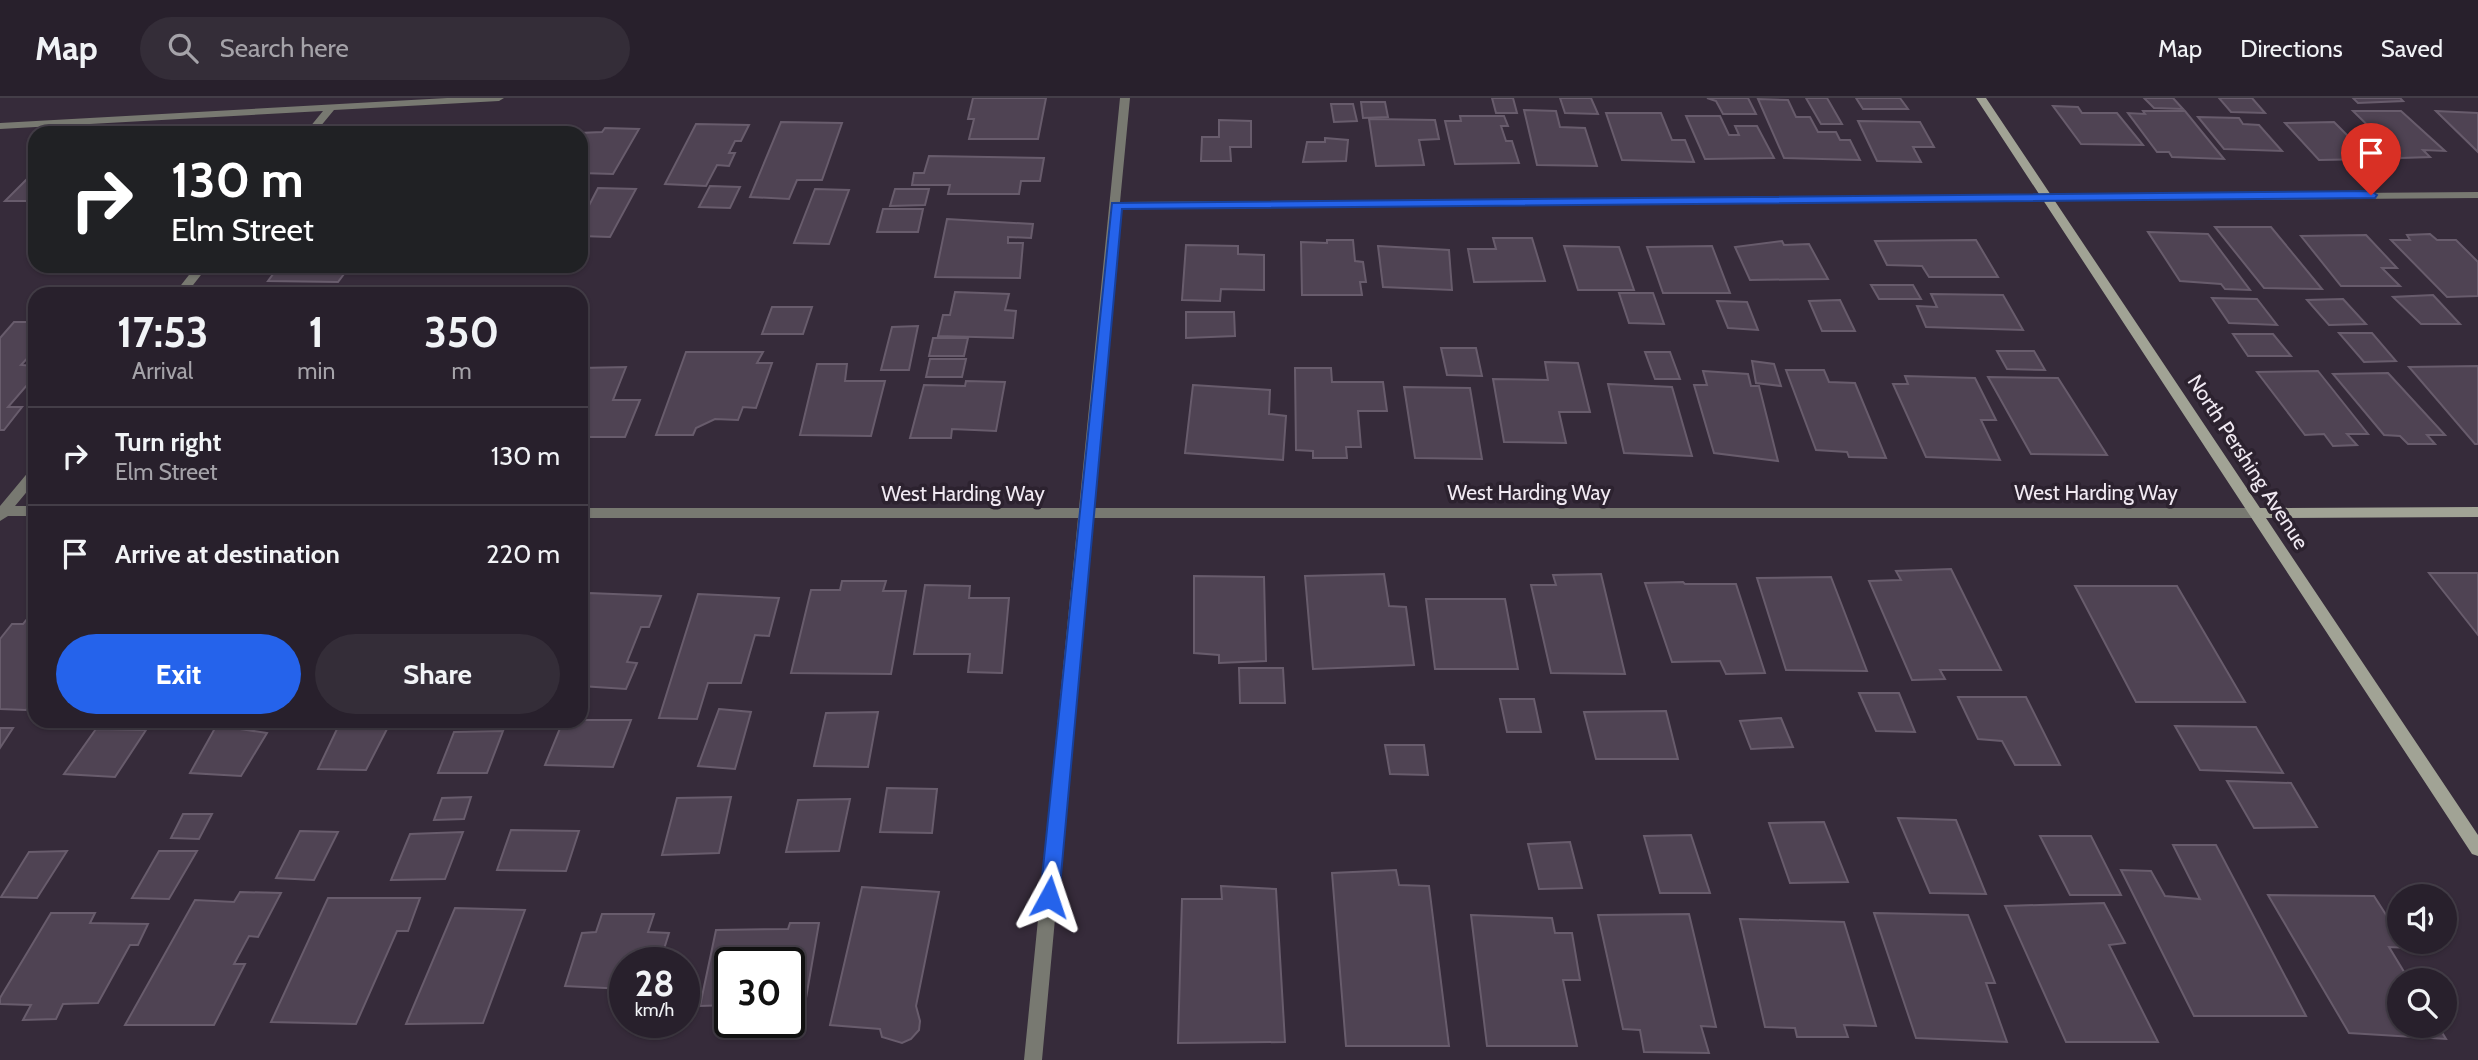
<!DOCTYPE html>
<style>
:root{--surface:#28202c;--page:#342d38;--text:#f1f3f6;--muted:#a5a3a9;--line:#443e48;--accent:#2563eb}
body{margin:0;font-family:Cabin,sans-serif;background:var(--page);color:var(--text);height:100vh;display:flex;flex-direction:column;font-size:26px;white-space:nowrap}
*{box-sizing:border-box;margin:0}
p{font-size:23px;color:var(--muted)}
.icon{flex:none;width:38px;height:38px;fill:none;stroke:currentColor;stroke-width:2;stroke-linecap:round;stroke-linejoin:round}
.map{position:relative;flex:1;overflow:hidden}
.sheet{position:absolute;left:28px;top:189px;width:560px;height:441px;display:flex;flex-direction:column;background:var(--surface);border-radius:21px;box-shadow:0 2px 5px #0004,0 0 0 2px var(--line)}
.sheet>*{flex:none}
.guide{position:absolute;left:28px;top:28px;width:560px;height:147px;border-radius:21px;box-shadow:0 2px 5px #0004,0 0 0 2px var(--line);background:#202124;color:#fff;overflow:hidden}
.controls{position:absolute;left:2387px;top:786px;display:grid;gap:14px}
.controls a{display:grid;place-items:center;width:70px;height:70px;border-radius:50%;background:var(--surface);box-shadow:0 2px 5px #0004,0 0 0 2px var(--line);font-size:35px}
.speed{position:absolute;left:609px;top:849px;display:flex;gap:14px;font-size:35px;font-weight:700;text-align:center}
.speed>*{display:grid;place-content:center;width:91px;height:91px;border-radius:50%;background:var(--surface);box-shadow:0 2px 5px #0004,0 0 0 2px var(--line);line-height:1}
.speed small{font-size:18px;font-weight:400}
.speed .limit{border:4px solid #111;border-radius:10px;background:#fff;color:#111}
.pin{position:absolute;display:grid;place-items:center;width:60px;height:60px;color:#fff;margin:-72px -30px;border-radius:50% 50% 50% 0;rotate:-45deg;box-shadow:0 0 7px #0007}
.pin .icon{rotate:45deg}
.me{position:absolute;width:77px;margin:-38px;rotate:5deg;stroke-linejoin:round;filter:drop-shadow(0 0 5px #0008)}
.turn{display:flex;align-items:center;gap:24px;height:147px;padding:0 28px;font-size:32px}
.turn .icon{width:91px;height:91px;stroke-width:2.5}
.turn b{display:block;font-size:49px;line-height:60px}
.eta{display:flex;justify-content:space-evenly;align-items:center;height:119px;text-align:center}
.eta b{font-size:42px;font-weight:700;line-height:49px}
.button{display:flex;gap:14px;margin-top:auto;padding:14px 28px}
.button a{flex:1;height:80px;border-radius:42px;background:var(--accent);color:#fff;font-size:28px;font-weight:700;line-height:80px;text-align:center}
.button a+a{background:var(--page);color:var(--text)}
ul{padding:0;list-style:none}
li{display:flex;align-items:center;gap:21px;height:98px;padding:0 28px;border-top:2px solid var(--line)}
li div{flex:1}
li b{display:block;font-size:26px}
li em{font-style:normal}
header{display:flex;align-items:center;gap:42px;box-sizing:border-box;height:98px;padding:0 35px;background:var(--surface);border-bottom:2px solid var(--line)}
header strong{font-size:33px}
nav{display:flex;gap:38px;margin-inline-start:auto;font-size:24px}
.search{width:490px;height:63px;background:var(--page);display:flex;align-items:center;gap:18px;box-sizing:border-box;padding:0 24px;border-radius:38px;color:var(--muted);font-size:26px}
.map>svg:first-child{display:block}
.building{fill:#4f4353;stroke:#685c6c;stroke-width:2}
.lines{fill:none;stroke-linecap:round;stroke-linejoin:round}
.street{fill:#787971;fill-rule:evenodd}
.secondary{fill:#a1a395;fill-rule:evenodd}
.route{fill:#2563eb;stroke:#184099;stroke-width:2}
.labels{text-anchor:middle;stroke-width:7;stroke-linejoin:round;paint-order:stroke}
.street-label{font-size:21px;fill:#f0e9f2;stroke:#2c222f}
</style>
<header>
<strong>Map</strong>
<div class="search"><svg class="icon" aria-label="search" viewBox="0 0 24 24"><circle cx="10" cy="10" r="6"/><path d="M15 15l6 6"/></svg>Search here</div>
<nav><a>Map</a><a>Directions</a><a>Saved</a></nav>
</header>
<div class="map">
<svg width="2478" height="962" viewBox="0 0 2478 962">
<rect width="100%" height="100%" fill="#362b3a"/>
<g class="building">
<polygon points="973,0 1046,0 1038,41 969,41 974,21 968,21"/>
<polygon points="1492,0 1513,0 1517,15 1496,15"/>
<polygon points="1560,0 1591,0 1598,16 1565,15"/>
<polygon points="1707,0 1748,0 1756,16 1723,16 1716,3"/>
<polygon points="1806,0 1827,0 1842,26 1821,26"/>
<polygon points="1856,0 1900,0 1908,11 1863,11"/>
<polygon points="2144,0 2173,0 2183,11 2154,10"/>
<polygon points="2219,0 2252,0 2265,15 2231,14"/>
<polygon points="2353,0 2400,0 2403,3 2358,5"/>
<polygon points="1758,1 1788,2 1796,19 1810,19 1818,34 1836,34 1840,42 1850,42 1860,62 1784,60"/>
<polygon points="1361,4 1385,4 1388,19 1363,20"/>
<polygon points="1331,6 1353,6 1357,23 1334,24"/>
<polygon points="2053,8 2078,9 2082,15 2117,15 2143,47 2081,46"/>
<polygon points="1524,12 1556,13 1560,29 1585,30 1597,68 1537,67"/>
<polygon points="2143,13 2185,13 2224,61 2172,59 2169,54 2157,54 2128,15 2145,16"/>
<polygon points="2353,13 2401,13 2445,53 2423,52 2430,59 2401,60"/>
<polygon points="2436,13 2478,15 2478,54"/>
<polygon points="1606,15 1661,15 1672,42 1685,42 1694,64 1622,62"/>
<polygon points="1460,18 1504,18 1508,28 1501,28 1506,43 1512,43 1519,65 1455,66 1445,23 1461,23"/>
<polygon points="1686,18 1720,18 1729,37 1739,37 1735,28 1757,28 1774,60 1705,61"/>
<polygon points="2198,19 2239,20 2243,26 2259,27 2282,53 2224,51"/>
<polygon points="1369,21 1435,22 1439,41 1419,42 1424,67 1376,68"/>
<polygon points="1219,22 1251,23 1251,49 1230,49 1231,63 1201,63 1202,39 1219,39"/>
<polygon points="1858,23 1920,24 1934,49 1913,49 1921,64 1877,63"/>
<polygon points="781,24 842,25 822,82 797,82 789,101 750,99"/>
<polygon points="2334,24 2371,61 2319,62 2285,25"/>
<polygon points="696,26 749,27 741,43 735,43 729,55 735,55 729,68 717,67 706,88 665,86"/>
<polygon points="605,30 639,31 613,76 581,75 579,35 602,34"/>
<polygon points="1325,40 1348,42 1346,63 1303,64 1307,44 1325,44"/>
<polygon points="929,58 1044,60 1040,83 1021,83 1019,96 948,96 950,87 912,87 914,75 924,75"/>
<polygon points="35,73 35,103 5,103"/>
<polygon points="710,88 740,89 730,110 699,109"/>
<polygon points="598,90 636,91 610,139 581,138 581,123"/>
<polygon points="815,91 849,92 829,146 794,145"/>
<polygon points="895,91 929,91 925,107 890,108"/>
<polygon points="883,111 923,111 918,134 877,134"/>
<polygon points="947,121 1033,126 1031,140 1008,139 1008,145 1023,145 1020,180 935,179"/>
<polygon points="2215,129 2271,129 2322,191 2264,190"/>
<polygon points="2148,134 2208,136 2250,192 2225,191 2221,186 2180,183"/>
<polygon points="2430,136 2437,142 2456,142 2478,164 2478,198 2447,199 2391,142 2410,142 2407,137"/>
<polygon points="2366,137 2397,170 2382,170 2400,188 2341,188 2301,138"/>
<polygon points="1493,140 1532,140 1545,183 1474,184 1468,151 1496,151"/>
<polygon points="1327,142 1353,142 1355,163 1363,164 1366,184 1360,184 1362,197 1302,197 1301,144 1327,145"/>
<polygon points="1976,142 1998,179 1929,179 1922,168 1887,167 1875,143"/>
<polygon points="1782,143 1784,147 1809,146 1828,181 1750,182 1735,149"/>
<polygon points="1186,147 1238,148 1238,156 1264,157 1264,192 1221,191 1220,203 1182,202"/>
<polygon points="1378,148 1449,152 1452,192 1383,189"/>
<polygon points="1564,148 1619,149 1634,192 1578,192"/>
<polygon points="1712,148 1730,195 1663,195 1647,149"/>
<polygon points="279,168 350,168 338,184 268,183"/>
<polygon points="1871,187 1913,187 1921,201 1879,201"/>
<polygon points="955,194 1009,196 1005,212 1016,213 1013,240 938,238 943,217 950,217"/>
<polygon points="1619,195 1653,195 1664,226 1629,225"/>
<polygon points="1931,196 2003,197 2023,232 1926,229 1917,208 1937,209"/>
<polygon points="2433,197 2460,226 2421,226 2393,199"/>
<polygon points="2212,200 2257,201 2277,227 2229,225"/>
<polygon points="2343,201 2366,226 2329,227 2307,202"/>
<polygon points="1840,202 1855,233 1822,233 1809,203"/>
<polygon points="1717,203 1747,204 1758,232 1728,230"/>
<polygon points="772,209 812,209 803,236 762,236"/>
<polygon points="1186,214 1234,214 1235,238 1186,240"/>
<polygon points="14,224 35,224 35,252 21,267 35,268 35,278 8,309 22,309 4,332 0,332 0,240"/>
<polygon points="918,228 909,272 881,272 892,229"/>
<polygon points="2339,235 2372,235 2396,263 2364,264"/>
<polygon points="2233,236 2273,236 2291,258 2248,258"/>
<polygon points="933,240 968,240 964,258 929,258"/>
<polygon points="1441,250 1476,250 1482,278 1447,277"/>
<polygon points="1997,253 2034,253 2045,272 2007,271"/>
<polygon points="686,254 763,254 757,265 772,265 756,310 743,309 738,322 715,321 696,330 693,337 656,337"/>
<polygon points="1645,254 1670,254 1680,281 1655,281"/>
<polygon points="930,261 966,261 962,279 926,279"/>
<polygon points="1752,263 1774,266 1781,288 1756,285"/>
<polygon points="1545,264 1578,265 1590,314 1559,314 1566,345 1504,344 1493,281 1548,282"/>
<polygon points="817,266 847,266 845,283 885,283 871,338 800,337"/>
<polygon points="2478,268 2478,346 2475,346 2409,269"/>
<polygon points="626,269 613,302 640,302 625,339 581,339 581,270"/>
<polygon points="1295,270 1331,270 1332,284 1383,284 1387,313 1358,313 1361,349 1346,349 1347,360 1313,360 1313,353 1296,352"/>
<polygon points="1786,272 1824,272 1829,284 1855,285 1886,360 1849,359 1847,354 1816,352"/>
<polygon points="1703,273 1748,276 1751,288 1759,288 1778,363 1714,355 1694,287 1707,287"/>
<polygon points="2318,273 2368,336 2347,336 2357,347 2333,348 2324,336 2305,337 2257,274"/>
<polygon points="2388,275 2445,337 2427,337 2435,346 2408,346 2400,338 2384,337 2333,276"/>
<polygon points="1905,278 1975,280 1996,322 1981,322 2000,362 1926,359 1893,286 1908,286"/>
<polygon points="1988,279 2058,280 2107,357 2031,356"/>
<polygon points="966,283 1005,284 996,333 952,331 951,340 910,340 924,287 965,288"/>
<polygon points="1608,286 1672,289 1692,358 1624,355"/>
<polygon points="1193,287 1270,292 1269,316 1286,318 1283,362 1185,355"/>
<polygon points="1404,289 1470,290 1482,361 1415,360"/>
<polygon points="1951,471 2001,572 1940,572 1945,581 1912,582 1869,483 1901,482 1896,473"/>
<polygon points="2429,475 2478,475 2478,537"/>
<polygon points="1384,476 1389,508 1406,509 1414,567 1313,571 1305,478"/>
<polygon points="1601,476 1625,576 1551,575 1531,487 1556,487 1553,477"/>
<polygon points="1194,478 1264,479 1266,563 1219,565 1219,557 1194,555"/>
<polygon points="1831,479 1867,573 1786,572 1757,480"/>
<polygon points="842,483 886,483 883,493 906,493 891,576 791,575 811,492 840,492"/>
<polygon points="1683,484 1685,486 1736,486 1765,575 1726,576 1720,563 1672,564 1645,485"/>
<polygon points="925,487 970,488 969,500 1009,500 1002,575 968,574 970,556 914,556"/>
<polygon points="2075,488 2177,488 2245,604 2136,604"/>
<polygon points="589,495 661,498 649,529 641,529 627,564 637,565 626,591 581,588 581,514"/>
<polygon points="698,496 779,500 769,538 755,537 741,585 708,585 697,621 659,620"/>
<polygon points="1426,501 1505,501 1518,571 1435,571"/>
<polygon points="35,511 35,600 26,612 0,611 0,541 12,526 23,526"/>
<polygon points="1239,570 1283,570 1285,605 1240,605"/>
<polygon points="1859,595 1899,595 1915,634 1876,633"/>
<polygon points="1958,599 2026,599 2060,667 2015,667 2002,643 1978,641"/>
<polygon points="1500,601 1534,601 1541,634 1507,634"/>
<polygon points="719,611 751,614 735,671 698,668"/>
<polygon points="1666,613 1678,661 1596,661 1584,614"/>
<polygon points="878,614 868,669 814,668 826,615"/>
<polygon points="1781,620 1793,649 1751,651 1740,623"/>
<polygon points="581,622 631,622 613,669 545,667 563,623"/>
<polygon points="219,623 245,623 240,631 267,635 241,678 190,675"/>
<polygon points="2175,628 2256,629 2283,675 2200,672"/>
<polygon points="0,630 13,630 0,650"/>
<polygon points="96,631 146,632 115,679 64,676"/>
<polygon points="337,631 387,631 366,672 318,671"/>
<polygon points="503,633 487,675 438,675 454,634"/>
<polygon points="1385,647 1424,647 1428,677 1390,676"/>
<polygon points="2227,683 2291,685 2317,729 2254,730"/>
<polygon points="887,690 937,691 932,735 880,734"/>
<polygon points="471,699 464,721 434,722 442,700"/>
<polygon points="731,699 719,755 662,757 677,700"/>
<polygon points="850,701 839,753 786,754 798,702"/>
<polygon points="183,716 212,716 199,741 171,740"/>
<polygon points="1898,720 1956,722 1986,796 1930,795"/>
<polygon points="1824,724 1848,784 1790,785 1769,725"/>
<polygon points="511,732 579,733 566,773 497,772"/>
<polygon points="300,733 338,734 314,782 276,780"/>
<polygon points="463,734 445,781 391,782 410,736"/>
<polygon points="1691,737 1710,795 1660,795 1644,738"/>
<polygon points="2040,738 2091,738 2121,797 2070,797"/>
<polygon points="1570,744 1582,790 1539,791 1528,746"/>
<polygon points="2173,747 2216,747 2306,918 2194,918 2121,772 2151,773 2165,798 2200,801"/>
<polygon points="67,753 37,800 1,799 29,754"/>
<polygon points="159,753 197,753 169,801 132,800"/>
<polygon points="1396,772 1399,787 1429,788 1449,948 1346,948 1332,775"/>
<polygon points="1221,788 1276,791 1285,944 1178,945 1182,801 1222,801"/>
<polygon points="862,789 939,794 916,908 920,923 919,932 911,941 902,945 882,939 880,931 830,927"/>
<polygon points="240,794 281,795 258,839 249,838 234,866 245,866 214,927 125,927 195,802 234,804"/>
<polygon points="2268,797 2374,798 2399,837 2399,844 2403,844 2408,850 2389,849 2409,882 2399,882 2399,928 2438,928 2446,941 2349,935"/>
<polygon points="328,800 420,800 408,833 397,833 356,926 271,924"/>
<polygon points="2104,805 2125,845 2109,847 2158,944 2066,944 2005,808"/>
<polygon points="455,810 525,812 483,925 406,926"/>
<polygon points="51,815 95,815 90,825 148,826 138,847 130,847 98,905 63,906 56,921 23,922 31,907 0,906 0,900"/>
<polygon points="1874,815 1968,817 1995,885 1986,885 2007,944 1916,940"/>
<polygon points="602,816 654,816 648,834 669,835 660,864 625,864 625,891 565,888 582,835 596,834"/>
<polygon points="1689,816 1716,929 1701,928 1709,955 1644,954 1640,932 1623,931 1598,817"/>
<polygon points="1471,817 1552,820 1555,835 1572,835 1580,882 1563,882 1577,948 1487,948"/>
<polygon points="1740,821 1844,824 1876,928 1844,927 1848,939 1797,939 1795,930 1765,929"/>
<polygon points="790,825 819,825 805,906 789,906 789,864 730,864 730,907 700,908 716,832 788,831"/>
</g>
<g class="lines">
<g class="street">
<polygon points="447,0 504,0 499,3 334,12 315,35 305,35 323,13 0,31 0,25"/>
<polygon points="1120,0 1130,0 1120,104 2478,94 2478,100 1120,110 1092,410 2257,410 2264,415 2257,420 1092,420 1042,962 1024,962 1078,420 581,420 581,410 1079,410"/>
<polygon points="196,168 208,168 186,196 174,196"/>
<polygon points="35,370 35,384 15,408 35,408 35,418 8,418 0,423 0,408 30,372"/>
</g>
<polygon class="secondary" points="1976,0 1986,0 2260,410 2478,409 2478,419 2266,420 2478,737 2478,758 2472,756"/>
</g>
<polygon class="route" points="2371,93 2377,97 2375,100 1122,111 1059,799 1056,805 1049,807 1043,805 1040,799 1112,105"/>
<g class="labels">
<g class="street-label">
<text transform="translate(2248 364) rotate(57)" y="7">North Pershing Avenue</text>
<text x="1529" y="402">West Harding Way</text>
<text x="2096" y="402">West Harding Way</text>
<text x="963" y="403">West Harding Way</text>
</g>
</g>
</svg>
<div class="controls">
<a><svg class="icon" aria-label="sound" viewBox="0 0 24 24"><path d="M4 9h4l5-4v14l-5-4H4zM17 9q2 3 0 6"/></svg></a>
<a><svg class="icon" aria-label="search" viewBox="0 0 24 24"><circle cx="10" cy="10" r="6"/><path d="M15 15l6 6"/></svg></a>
</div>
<div class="speed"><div>28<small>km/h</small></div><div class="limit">30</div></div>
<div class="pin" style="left:2371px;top:97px;background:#d93025"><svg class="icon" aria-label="arrive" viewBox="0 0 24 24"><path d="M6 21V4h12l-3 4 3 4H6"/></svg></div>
<svg class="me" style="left:1049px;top:799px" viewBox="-20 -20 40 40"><path d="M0-17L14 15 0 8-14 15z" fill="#2563eb" stroke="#fff" stroke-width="4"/></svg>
<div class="guide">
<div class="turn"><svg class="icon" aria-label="right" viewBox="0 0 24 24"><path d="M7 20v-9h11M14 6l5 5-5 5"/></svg><div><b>130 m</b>Elm Street</div></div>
</div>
<section class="sheet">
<div class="eta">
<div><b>17:53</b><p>Arrival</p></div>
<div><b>1</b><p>min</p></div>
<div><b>350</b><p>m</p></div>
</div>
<ul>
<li><svg class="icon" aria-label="right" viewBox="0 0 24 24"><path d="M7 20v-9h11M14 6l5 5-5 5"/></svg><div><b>Turn right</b><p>Elm Street</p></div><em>130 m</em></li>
<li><svg class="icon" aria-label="arrive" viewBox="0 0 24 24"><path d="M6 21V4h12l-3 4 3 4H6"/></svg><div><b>Arrive at destination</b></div><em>220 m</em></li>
</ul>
<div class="button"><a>Exit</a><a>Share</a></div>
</section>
</div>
